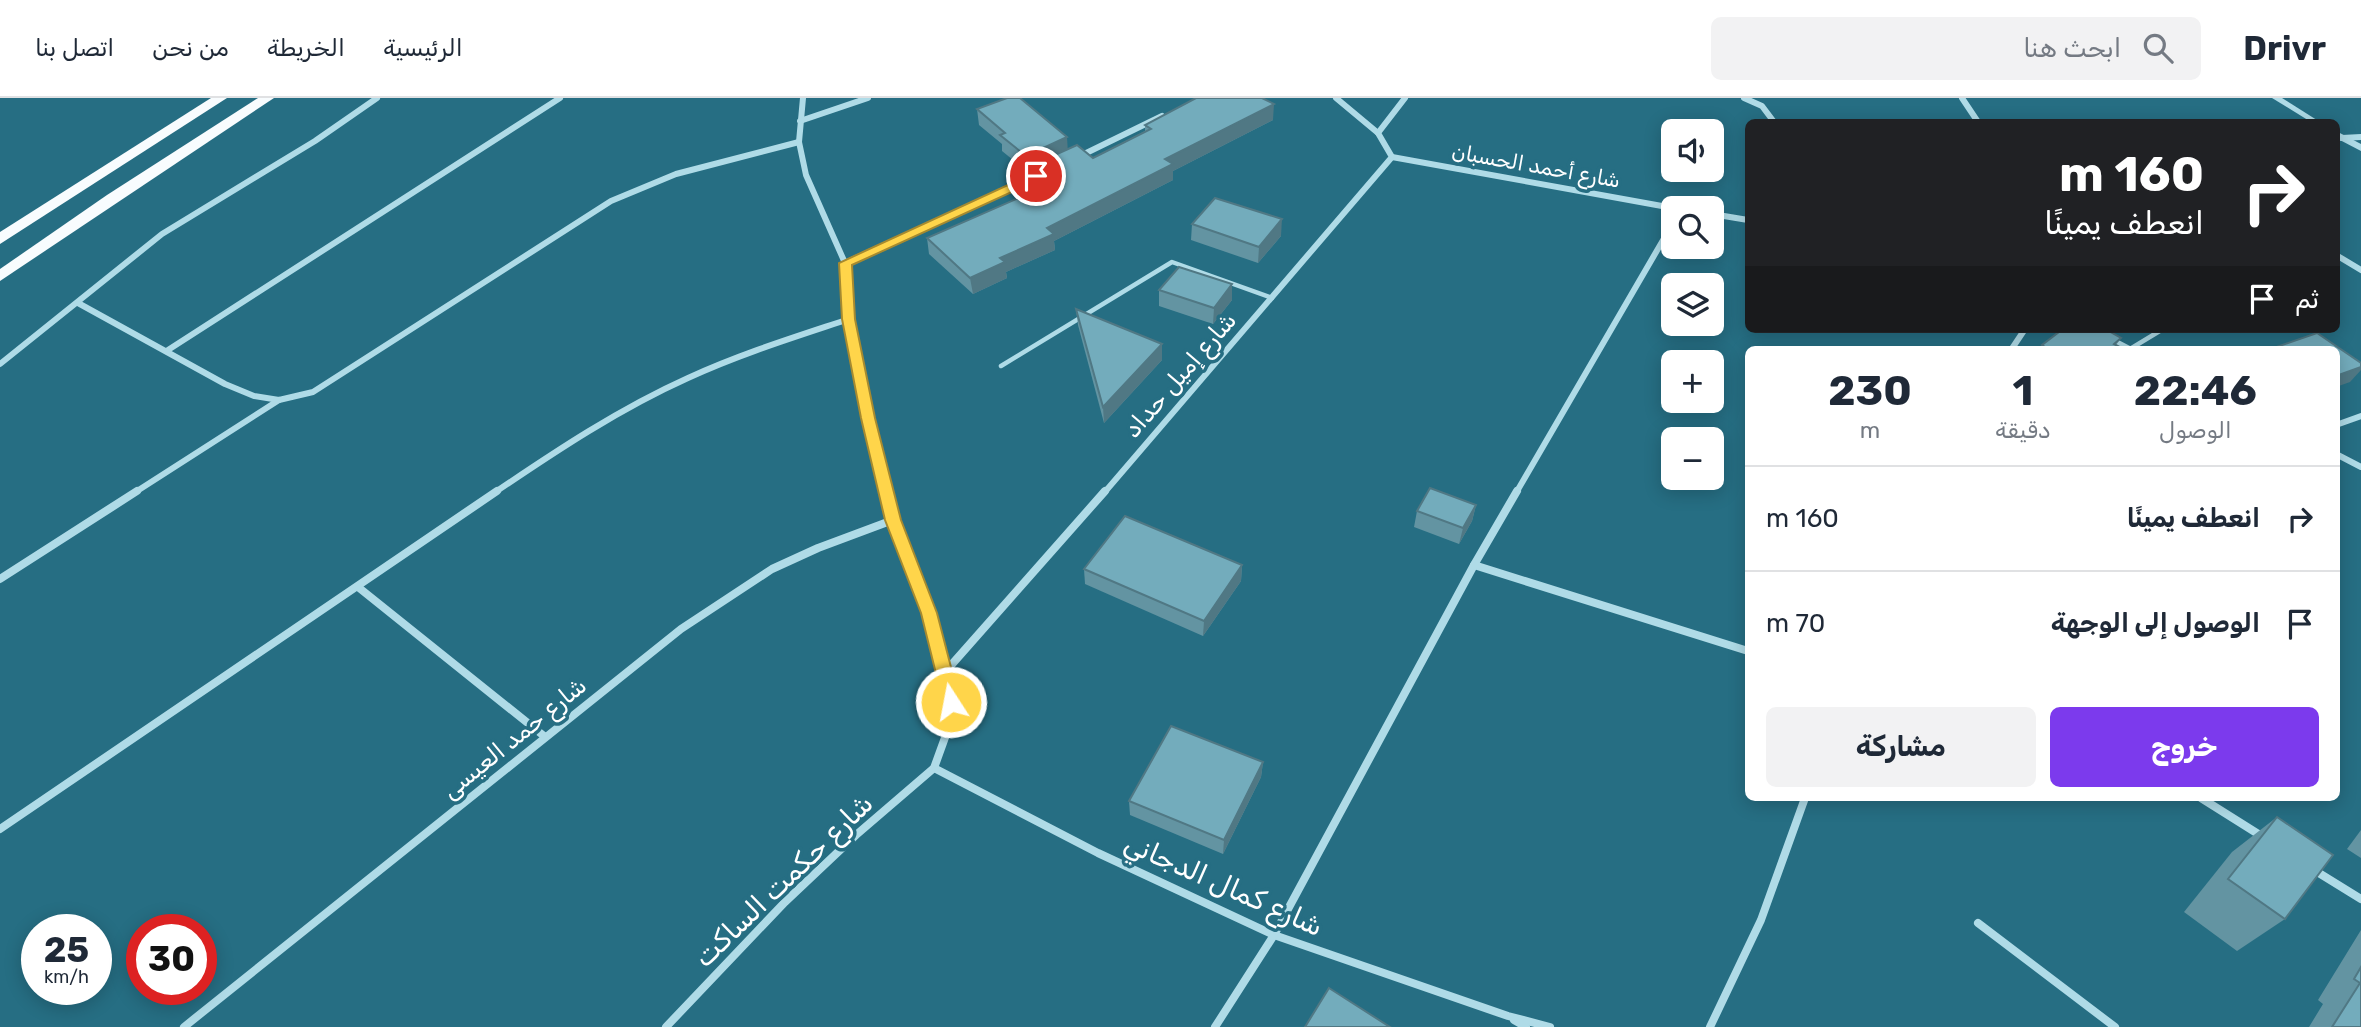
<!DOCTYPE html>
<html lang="ar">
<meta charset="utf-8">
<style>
:root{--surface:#fff;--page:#f2f2f3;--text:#1f2937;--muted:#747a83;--line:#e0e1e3;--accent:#7c3aed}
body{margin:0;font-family:Rubik,Cairo,sans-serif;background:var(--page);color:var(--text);direction:rtl;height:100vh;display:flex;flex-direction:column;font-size:26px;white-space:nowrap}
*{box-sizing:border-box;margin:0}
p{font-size:23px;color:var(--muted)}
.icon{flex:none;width:38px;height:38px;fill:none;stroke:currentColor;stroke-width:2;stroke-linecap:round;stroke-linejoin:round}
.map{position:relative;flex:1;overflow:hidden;direction:ltr}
.panel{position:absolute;left:1745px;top:248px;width:595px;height:455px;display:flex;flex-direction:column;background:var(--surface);border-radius:10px;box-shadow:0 4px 18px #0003;direction:rtl}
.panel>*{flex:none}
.hud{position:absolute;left:1745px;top:21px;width:595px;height:214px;border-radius:10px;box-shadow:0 4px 18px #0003;direction:rtl;background:#202124;color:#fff;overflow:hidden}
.tools{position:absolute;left:1661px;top:21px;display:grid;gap:14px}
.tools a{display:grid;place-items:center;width:63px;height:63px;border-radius:10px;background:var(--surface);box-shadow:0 4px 18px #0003;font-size:35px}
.speed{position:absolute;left:21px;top:816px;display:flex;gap:14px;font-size:35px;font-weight:700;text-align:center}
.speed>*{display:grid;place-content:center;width:91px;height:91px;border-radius:50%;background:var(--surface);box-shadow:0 4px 18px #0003;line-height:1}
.speed small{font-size:18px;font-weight:400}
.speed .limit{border:10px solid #d22;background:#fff;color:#111}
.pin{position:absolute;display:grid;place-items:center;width:60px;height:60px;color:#fff;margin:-30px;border:4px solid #fff;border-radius:50%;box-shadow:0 2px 7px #0007}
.me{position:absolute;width:77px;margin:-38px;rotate:349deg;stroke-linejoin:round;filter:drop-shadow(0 0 5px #0008)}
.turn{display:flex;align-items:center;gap:24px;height:147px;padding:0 21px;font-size:32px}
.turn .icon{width:91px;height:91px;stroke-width:2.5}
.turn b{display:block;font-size:49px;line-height:60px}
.then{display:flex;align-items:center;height:66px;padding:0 21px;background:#0003;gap:14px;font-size:26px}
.eta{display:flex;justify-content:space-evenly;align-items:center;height:119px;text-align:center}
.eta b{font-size:42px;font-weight:700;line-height:49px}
.action{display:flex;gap:14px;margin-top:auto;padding:14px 21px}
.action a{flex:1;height:80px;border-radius:10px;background:var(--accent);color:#fff;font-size:28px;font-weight:700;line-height:80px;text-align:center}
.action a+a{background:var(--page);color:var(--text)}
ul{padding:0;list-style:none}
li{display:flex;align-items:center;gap:21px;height:105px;padding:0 21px;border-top:2px solid var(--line)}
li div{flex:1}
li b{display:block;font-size:26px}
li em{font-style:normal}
header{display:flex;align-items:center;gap:42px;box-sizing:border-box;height:98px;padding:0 35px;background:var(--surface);border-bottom:2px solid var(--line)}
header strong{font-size:33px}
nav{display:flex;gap:38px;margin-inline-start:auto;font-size:24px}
.search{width:490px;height:63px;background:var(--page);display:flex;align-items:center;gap:18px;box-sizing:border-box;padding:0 24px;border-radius:10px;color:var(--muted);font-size:26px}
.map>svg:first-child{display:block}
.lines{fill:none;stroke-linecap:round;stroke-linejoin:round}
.service{stroke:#afdbe7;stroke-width:4.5}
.minor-far1{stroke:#afdbe7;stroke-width:6}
.minor{stroke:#afdbe7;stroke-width:8}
.tertiary{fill:#afdbe7;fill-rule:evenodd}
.trunk{fill:#f8fcfe;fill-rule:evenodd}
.wall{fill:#6394a2}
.shaded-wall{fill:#507884}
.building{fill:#73acbc;stroke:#507884;stroke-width:2}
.route{fill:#ffd54a;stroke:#a68a30;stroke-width:2}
.labels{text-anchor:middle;stroke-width:7;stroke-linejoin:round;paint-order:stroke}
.far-street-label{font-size:21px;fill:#fff;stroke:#266e83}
.street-label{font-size:24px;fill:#fff;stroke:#266e83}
.near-street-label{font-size:28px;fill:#fff;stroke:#266e83}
</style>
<header>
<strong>Drivr</strong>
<div class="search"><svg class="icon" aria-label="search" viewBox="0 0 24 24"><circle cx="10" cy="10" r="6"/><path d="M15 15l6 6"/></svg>ابحث هنا</div>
<nav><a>الرئيسية</a><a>الخريطة</a><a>من نحن</a><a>اتصل بنا</a></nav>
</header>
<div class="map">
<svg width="2361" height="929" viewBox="0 0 2361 929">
<rect width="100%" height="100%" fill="#266e83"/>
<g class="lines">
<g class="service">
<polyline points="2130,251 2163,231"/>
<polyline points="1001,268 1172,164 1272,200"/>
</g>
<g class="minor-far1">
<polyline points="803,0 799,44 806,77 845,165 849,221 868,320 886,395"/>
<polyline points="1336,0 1378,35"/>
<polyline points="1744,0 1762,8 1774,24"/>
<polyline points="1962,0 1978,24"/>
<polyline points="800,23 868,0"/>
<polyline points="2342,40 2361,39"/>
<polyline points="1078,59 1162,18"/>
<polyline points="1392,59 1673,110"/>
<polyline points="1712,116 1748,122"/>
<polyline points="2336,157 2361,172"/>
<polyline points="845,165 1045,74"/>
<polyline points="78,205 225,286 254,298 279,302 313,294 611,103 676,76 799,44"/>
<polyline points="2110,241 2131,252"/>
<polyline points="168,252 560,0"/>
<polyline points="2011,252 2025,231"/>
<polyline points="0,266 162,136 315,43 377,0"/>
<polyline points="2336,327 2361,318"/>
<polyline points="2336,356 2361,369"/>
<polyline points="134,395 279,302"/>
<path d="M 494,395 C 556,353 619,311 688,280 C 740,256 795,239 849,221"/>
<polyline points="1104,395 1392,59 1378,35 1405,0"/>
<polyline points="1516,395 1673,125"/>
</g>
<g class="minor">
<polyline points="1474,467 1748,553"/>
<polyline points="0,481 137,393"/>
<polyline points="358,489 544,638"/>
<polyline points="946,573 1105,393"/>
<polyline points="934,670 1098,755 1274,837 1508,918 1550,929"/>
<polyline points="2201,700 2263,739"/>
<polyline points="0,731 497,393"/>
<polyline points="2314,772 2361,801"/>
<polyline points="1978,825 2115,929"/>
<polyline points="1514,922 1526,929"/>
<polyline points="184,929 681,531 772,471 818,450 893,422"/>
<polyline points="666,929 785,804 856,737 934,670 951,623 952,604 929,515 893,422 886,393"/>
<polyline points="1215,929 1274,837 1474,467 1517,393"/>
<polyline points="1710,929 1761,822 1805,700"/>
</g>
<g class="tertiary">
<polygon points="2272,0 2282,0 2320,24 2311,24"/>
<polygon points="2336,33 2361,46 2361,53 2336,40"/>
</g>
<g class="trunk">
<polygon points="211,0 227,0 0,146 0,134"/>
<polygon points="258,0 274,0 0,183 0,171 107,97"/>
</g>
</g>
<g class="wall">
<polygon points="977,11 1068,51 1093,60 1145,33 1145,27 1273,22 1173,73 1173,82 1054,143 1055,152 1006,174 1007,180 973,196 929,156 927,140 1043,89 1043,86 1045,85 1039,81 1037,69 1028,74 1002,53 1002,46 979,27"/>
<polygon points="1192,126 1281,138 1258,165 1191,142"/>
<polygon points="1232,186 1232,202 1213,226 1159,208 1159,192"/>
<polygon points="1076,211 1162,262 1104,325 1078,227"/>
<polygon points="2121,240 2116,247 2125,252 2039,252 2042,247"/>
<polygon points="1476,407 1472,423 1459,446 1414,429 1417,413"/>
<polygon points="1242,467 1241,483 1203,538 1085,486 1084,471"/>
<polygon points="1263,664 1261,679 1223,756 1130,717 1129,703"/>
<polygon points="2277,719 2285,821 2237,853 2184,814 2232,754"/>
<polygon points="2361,732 2361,760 2347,751"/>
<polygon points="2361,832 2361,929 2309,929 2323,906 2318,902"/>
</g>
<g class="shaded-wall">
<polygon points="1274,6 1273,22 1173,73 1173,82 1054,143 1055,152 1006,174 1007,180 973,196 970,180 1047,130 1165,61"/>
<polygon points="1067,39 1068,55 1037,65 1037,69 1028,74 1026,58"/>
<polygon points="1282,121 1281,138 1258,165 1259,149"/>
<polygon points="1232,186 1232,202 1213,226 1214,210"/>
<polygon points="1162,246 1162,262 1104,325 1103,309"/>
<polygon points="2361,269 2361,272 2350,284 2336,289 2336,278"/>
<polygon points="1476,407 1472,423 1459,446 1463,430"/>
<polygon points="1242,467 1241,483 1203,538 1204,523"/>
<polygon points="1263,664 1261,679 1223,756 1224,742"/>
</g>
<g class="building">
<polygon points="1007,0 1020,0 1067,39 1026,58 1000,37 1005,35 977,11"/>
<polygon points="1196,0 1262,0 1274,6 1165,61 1173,66 1047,130 1054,136 1000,160 1005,164 970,180 927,140 1046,88 1043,86 1057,79 1037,65 1077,47 1093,60 1151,31 1145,27"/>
<polygon points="1215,100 1282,121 1259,149 1192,126"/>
<polygon points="1179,169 1232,186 1214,210 1159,192"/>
<polygon points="1076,211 1162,246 1103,309"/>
<polygon points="2063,231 2105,231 2121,240 2114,246 2125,252 2050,252 2042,247"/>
<polygon points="2317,235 2361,265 2361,269 2336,278 2336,252 2268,252"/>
<polygon points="1430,390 1476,407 1463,430 1417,413"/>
<polygon points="1125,418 1242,467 1204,523 1084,471"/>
<polygon points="1171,628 1263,664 1224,742 1129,703"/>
<polygon points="2277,719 2333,757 2285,821 2228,781"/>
<polygon points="2361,869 2361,929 2332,929 2360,885 2354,881"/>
<polygon points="1329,890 1390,929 1305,929"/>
</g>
<polygon class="route" points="1036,74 1040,76 1040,81 852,167 855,221 875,320 901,422 937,515 960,604 958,609 951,611 945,609 943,604 921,515 885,422 861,320 842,221 839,165"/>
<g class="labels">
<g class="far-street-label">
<text transform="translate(1536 68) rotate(10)" y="7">شارع أحمد الحسبان</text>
</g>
<g class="street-label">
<text transform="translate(1180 277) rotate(-49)" y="8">شارع إميل حداد</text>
<text transform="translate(514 640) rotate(-39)" y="8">شارع حمد العيسى</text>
</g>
<g class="near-street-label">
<text transform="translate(783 782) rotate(-44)" y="10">شارع حكمت الساكت</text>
<text transform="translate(1224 786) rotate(24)" y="10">شارع كمال الدجاني</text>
</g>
</g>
</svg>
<div class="tools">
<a><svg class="icon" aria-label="sound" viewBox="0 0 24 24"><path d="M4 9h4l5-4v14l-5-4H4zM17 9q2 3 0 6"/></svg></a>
<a><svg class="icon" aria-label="search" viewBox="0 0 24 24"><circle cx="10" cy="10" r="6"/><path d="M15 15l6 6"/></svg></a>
<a><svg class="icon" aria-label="layers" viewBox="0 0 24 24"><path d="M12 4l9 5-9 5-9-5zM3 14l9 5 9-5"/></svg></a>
<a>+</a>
<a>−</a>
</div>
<div class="speed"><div>25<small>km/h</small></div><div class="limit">30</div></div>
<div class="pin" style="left:1036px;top:78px;background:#d93025"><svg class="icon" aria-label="arrive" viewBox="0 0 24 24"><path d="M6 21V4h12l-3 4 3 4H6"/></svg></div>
<svg class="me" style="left:951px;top:604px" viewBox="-20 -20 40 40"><circle r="17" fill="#ffd54a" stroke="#fff" stroke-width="3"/><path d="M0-11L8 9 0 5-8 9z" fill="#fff"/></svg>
<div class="hud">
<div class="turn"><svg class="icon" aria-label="right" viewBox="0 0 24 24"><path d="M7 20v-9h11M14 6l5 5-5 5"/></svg><div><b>160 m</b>انعطف يمينًا</div></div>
<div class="then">ثم<svg class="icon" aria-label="arrive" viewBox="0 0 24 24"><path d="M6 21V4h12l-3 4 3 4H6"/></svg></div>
</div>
<section class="panel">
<div class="eta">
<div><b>22:46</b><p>الوصول</p></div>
<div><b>1</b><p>دقيقة</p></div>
<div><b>230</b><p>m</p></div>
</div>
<ul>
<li><svg class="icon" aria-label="right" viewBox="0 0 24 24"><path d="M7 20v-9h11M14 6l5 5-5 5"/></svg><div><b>انعطف يمينًا</b></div><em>160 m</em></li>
<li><svg class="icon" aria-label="arrive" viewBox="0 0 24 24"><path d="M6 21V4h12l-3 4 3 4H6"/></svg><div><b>الوصول إلى الوجهة</b></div><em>70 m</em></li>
</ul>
<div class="action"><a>خروج</a><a>مشاركة</a></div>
</section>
</div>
